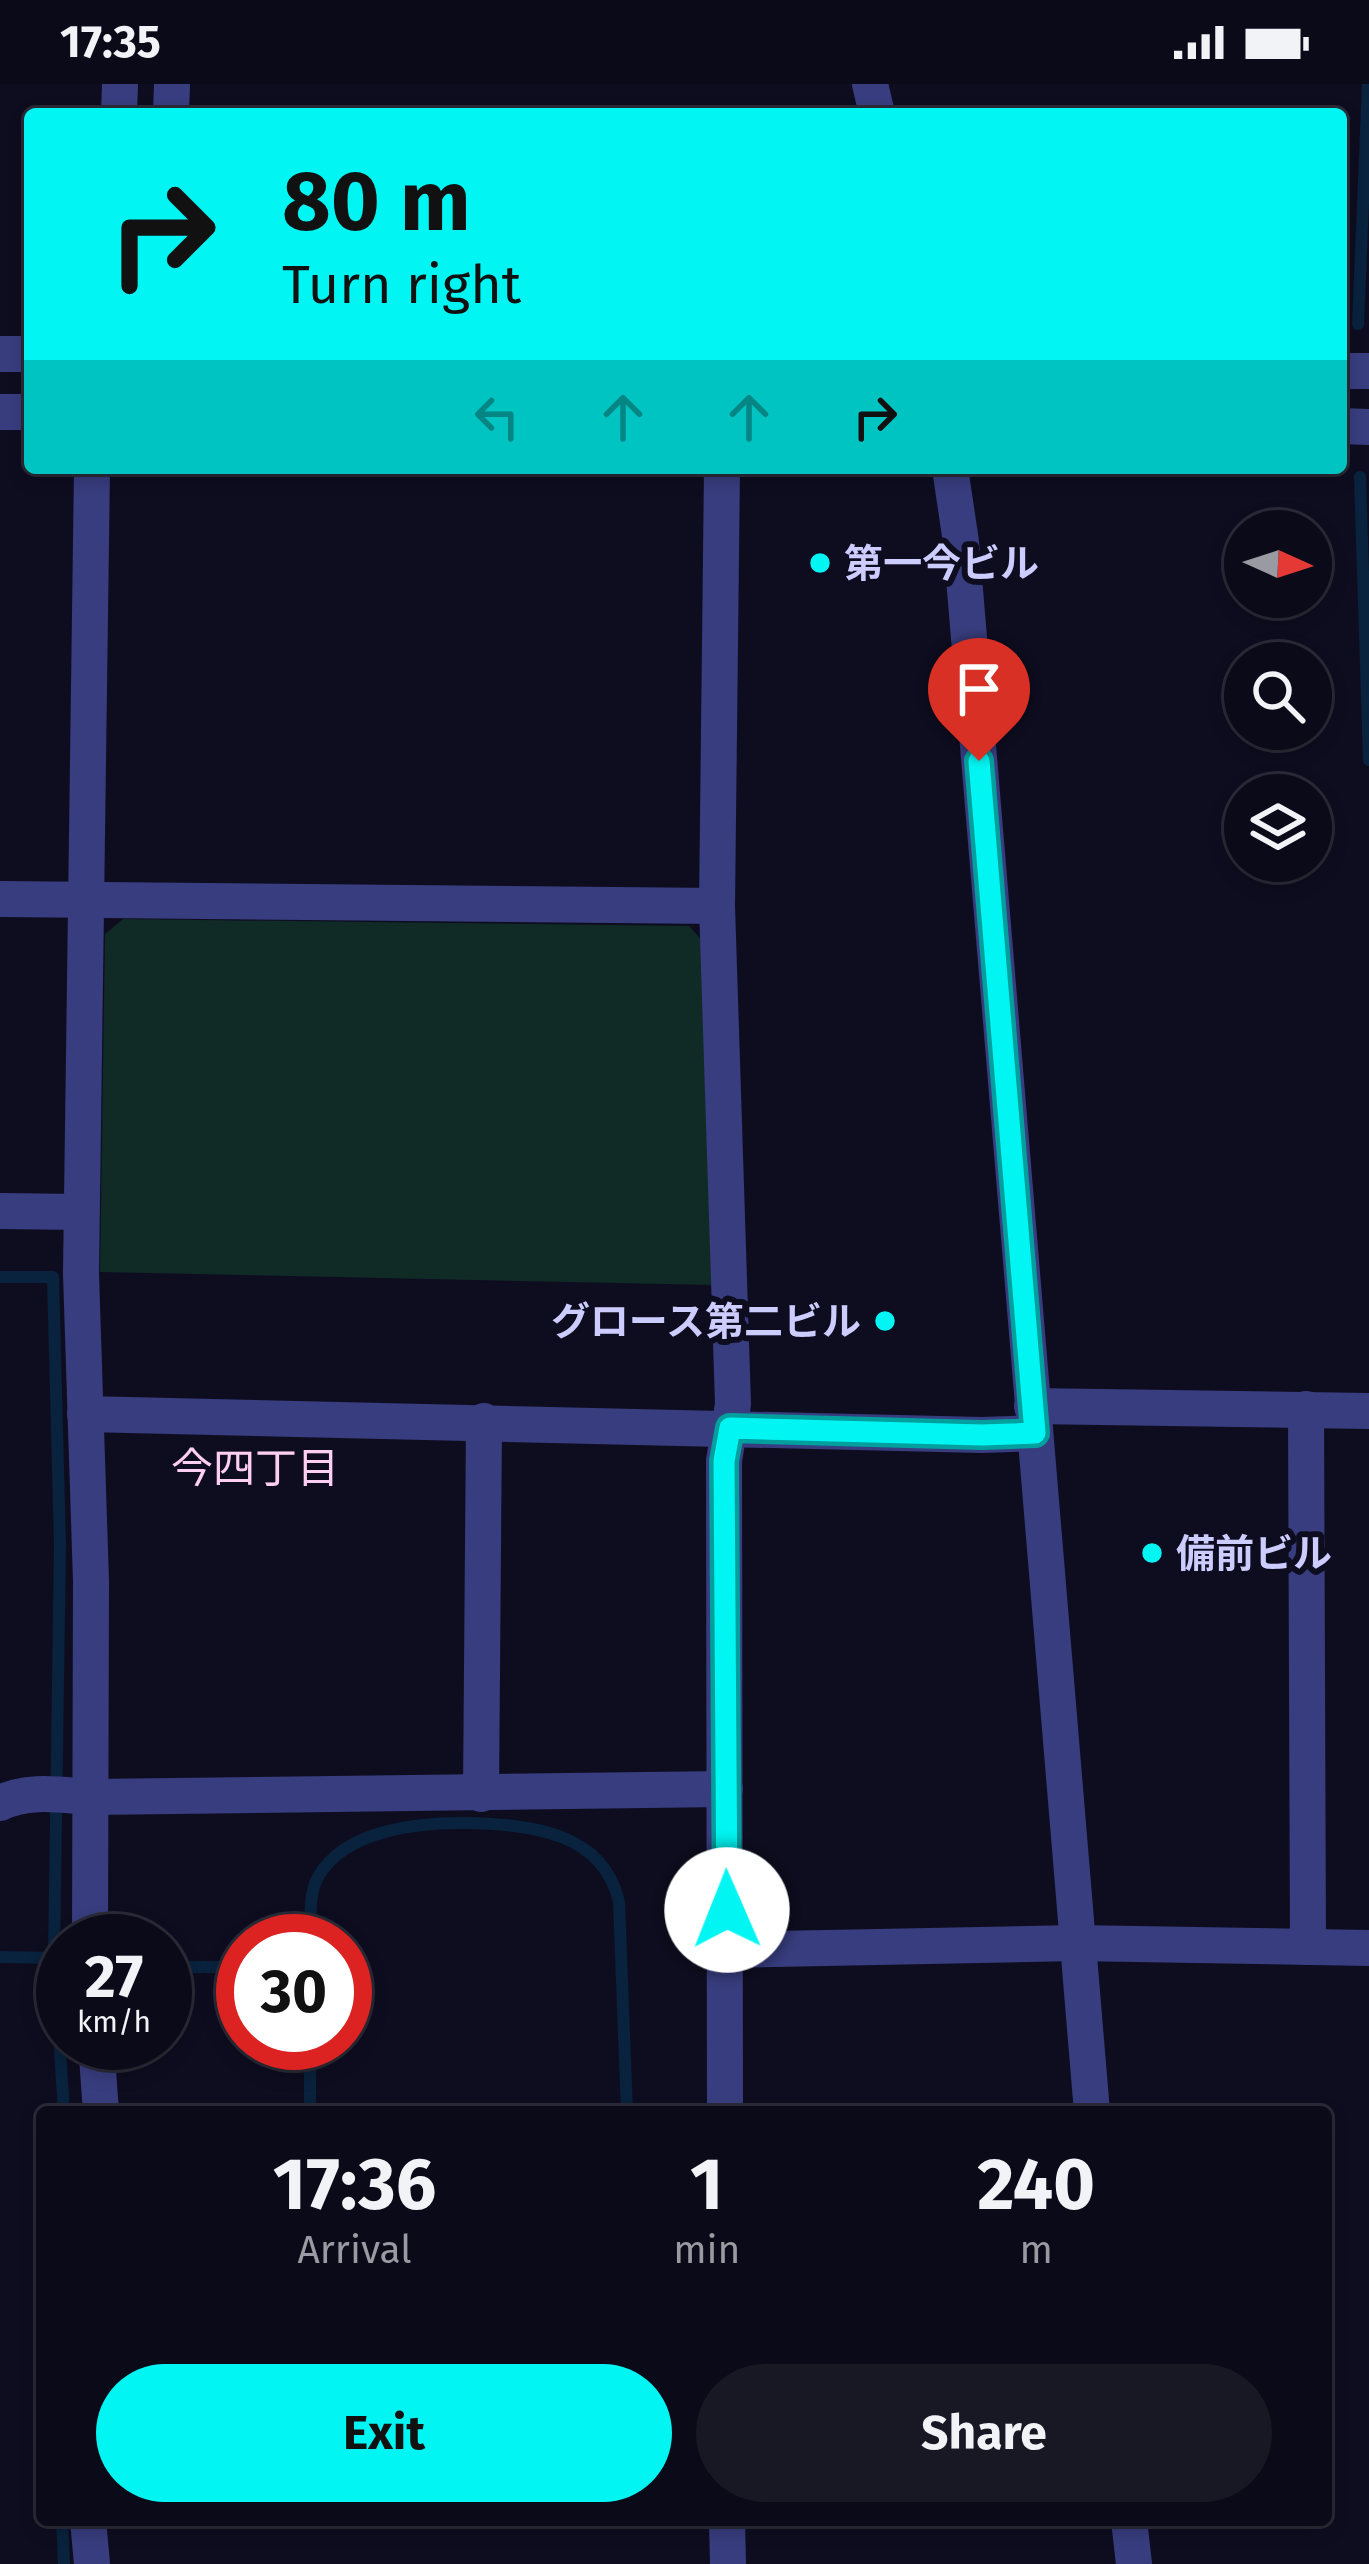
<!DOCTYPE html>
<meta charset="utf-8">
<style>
:root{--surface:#0a0a18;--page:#181825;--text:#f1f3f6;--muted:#999aa2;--line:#2a2b37;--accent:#01f6f3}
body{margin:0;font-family:"Fira Sans","Noto Sans JP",sans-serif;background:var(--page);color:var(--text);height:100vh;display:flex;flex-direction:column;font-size:45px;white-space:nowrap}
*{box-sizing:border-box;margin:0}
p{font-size:39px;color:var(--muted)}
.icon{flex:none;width:66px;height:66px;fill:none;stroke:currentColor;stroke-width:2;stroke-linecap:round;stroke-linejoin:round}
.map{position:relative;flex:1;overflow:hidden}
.sheet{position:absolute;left:36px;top:2022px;width:1296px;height:420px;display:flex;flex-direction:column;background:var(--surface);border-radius:12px;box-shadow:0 6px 18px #0003,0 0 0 3px var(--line)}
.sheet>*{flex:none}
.top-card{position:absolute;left:24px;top:24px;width:1323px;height:366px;border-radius:12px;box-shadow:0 6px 18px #0003,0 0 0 3px var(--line);background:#01f6f3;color:#111;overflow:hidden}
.needle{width:78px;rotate:93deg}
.fabs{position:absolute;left:1224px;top:426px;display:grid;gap:24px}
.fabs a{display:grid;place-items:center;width:108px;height:108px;border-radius:50%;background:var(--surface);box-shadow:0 6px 18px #0003,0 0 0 3px var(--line);font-size:60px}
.speed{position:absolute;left:36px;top:1830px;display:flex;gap:24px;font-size:60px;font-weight:700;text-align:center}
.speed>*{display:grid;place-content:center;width:156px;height:156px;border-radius:50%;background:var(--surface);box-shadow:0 6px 18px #0003,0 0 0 3px var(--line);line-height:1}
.speed small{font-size:30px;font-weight:400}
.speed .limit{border:18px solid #d22;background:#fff;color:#111}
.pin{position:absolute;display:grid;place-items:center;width:102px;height:102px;color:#fff;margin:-123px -51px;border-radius:50% 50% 50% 0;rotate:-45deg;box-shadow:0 0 12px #0007}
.pin .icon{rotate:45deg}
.me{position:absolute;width:132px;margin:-66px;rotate:359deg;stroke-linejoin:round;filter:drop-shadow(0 0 9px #0008)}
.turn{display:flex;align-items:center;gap:42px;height:252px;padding:0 60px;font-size:54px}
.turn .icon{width:156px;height:156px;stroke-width:2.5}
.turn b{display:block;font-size:84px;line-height:102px}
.lanes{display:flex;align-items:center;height:114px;padding:0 60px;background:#0003;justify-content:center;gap:60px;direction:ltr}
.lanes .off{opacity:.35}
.eta{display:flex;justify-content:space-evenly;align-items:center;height:204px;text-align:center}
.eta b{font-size:72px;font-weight:700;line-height:84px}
.button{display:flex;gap:24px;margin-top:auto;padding:24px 60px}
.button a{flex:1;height:138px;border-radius:72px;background:var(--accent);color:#111;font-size:48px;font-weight:700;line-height:138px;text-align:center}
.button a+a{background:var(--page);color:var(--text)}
.status{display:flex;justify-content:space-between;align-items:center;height:84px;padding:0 60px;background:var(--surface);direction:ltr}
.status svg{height:33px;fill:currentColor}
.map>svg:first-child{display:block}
.green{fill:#102a26}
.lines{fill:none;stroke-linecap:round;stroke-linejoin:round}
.stream{stroke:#09223d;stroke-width:12}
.minor{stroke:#383d7f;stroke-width:36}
.route-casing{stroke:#01a09e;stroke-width:30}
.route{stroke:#01f6f3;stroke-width:21}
.poi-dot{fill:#01f6f3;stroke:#0e0d20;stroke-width:4.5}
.labels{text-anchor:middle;stroke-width:12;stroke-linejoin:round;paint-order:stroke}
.poi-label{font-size:39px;font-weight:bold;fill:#ccf;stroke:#0e0d20;text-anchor:start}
.neighbourhood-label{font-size:42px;fill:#ffcef3;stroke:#0e0d20}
</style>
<div class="status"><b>17:35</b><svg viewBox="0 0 49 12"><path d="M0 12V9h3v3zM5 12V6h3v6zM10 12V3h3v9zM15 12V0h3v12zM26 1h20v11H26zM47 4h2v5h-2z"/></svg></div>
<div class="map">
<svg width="1369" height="2480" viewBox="0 0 1369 2480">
<rect width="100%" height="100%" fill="#0e0d20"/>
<polygon class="green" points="123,835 689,842 706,861 712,1201 100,1188 105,850"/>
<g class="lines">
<g class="stream">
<polyline points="1358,240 1368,0"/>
<polyline points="1360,393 1369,676"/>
<polyline points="0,1193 53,1193 60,1460 54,1874 64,2028"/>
<path d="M 311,1857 C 311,1837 308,1811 318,1793 C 345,1745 421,1738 469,1739 C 529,1741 603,1747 619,1818 L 627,2028"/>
<polyline points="0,1873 54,1874"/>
<polyline points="165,1883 243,1883"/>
<polyline points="310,2028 310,1959"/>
<polyline points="62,2436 64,2480"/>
</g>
<g class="minor">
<polyline points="870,0 877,30"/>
<polyline points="119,30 120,0"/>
<polyline points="171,30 172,0"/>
<polyline points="0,270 30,270"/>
<polyline points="1341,287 1369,287"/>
<polyline points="0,328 30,328"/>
<polyline points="1341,342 1369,343"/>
<polyline points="722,384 717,822 733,1320 724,1377 725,2028"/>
<polyline points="950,384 961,458 1092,2028"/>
<polyline points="0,815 717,822"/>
<polyline points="0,1127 81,1128"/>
<polyline points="1032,1322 1369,1327"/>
<polyline points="1306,1325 1308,1863"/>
<polyline points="85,1330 982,1351 1035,1349"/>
<polyline points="481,1710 484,1337"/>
<path d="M 0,1719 C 29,1705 60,1711 91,1713 L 725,1705"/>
<polyline points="90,1857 91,1497 81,1190 92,384"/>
<polyline points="727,1866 1075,1859 1369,1864"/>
<polyline points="96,1959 101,2028"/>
<polyline points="88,2436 92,2480"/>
<polyline points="727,2436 728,2480"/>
<polyline points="1129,2436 1134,2480"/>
</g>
</g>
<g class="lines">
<g class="route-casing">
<polyline id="route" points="727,1826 724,1377 730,1344 982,1351 1035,1349 979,677"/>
</g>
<use href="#route" class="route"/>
</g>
<g class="poi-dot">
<circle cx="820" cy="479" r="12"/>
<circle cx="885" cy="1237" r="12"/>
<circle cx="1152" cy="1469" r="12"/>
</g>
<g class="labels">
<g class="poi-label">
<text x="844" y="493">第一今ビル</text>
<text x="861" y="1251" text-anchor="end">グロース第二ビル</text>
<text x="1176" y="1483">備前ビル</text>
</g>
<g class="neighbourhood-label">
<text x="255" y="1399">今四丁目</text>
</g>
</g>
</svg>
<div class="fabs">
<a><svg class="needle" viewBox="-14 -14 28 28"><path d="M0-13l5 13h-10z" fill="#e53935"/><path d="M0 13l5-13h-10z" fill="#999aa2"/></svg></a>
<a><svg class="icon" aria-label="search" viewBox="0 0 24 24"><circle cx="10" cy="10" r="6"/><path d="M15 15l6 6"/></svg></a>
<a><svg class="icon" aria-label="layers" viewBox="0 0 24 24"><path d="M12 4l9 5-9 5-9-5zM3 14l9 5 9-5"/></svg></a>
</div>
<div class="speed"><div>27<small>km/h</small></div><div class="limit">30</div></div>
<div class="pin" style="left:979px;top:677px;background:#d93025"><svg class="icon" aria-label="arrive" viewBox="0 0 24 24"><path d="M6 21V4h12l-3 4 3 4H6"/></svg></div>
<svg class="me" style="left:727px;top:1826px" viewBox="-20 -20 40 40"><circle r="19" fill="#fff"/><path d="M0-13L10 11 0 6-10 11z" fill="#01f6f3"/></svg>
<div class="top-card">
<div class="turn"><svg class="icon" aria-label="right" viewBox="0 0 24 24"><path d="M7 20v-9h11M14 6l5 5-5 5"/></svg><div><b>80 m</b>Turn right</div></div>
<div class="lanes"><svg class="icon off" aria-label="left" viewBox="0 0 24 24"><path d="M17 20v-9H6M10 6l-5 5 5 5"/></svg><svg class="icon off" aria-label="ahead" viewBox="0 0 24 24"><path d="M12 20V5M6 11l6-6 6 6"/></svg><svg class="icon off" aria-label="ahead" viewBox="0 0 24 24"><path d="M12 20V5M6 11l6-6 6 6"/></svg><svg class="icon" aria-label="right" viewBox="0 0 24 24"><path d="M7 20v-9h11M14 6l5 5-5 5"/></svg></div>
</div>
<section class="sheet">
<div class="eta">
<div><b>17:36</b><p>Arrival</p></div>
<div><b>1</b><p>min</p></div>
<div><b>240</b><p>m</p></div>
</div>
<div class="button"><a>Exit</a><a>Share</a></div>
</section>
</div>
